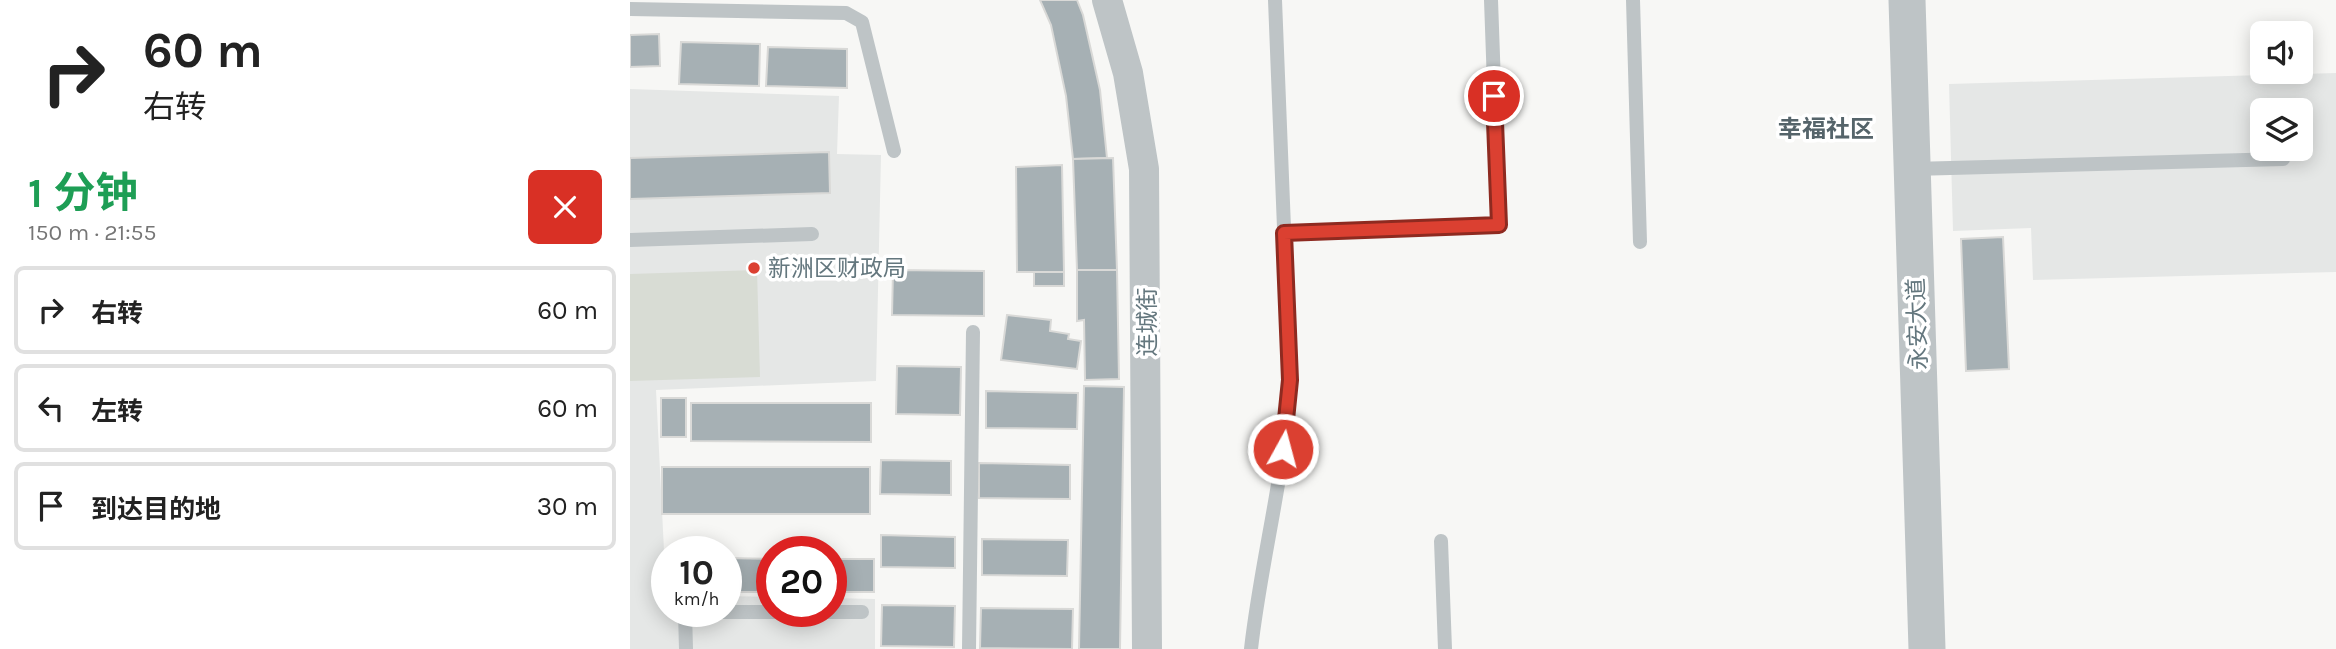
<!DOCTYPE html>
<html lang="zh">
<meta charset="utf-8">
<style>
:root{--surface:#fff;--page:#f6f6f6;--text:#222;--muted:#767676;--line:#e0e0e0}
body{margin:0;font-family:Karla,"Noto Sans SC",sans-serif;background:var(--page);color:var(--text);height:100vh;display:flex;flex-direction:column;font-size:26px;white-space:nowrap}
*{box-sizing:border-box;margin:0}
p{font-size:23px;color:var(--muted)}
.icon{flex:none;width:38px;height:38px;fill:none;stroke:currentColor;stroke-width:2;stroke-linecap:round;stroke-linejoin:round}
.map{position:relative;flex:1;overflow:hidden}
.drawer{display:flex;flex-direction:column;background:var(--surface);width:630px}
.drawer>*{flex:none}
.guide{background:#fff;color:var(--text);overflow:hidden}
.tools{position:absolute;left:1620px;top:21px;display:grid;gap:14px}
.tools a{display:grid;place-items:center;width:63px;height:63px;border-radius:10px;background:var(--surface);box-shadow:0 4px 18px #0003;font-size:35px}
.speed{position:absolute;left:21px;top:536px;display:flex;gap:14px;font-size:35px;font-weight:700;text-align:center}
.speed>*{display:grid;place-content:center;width:91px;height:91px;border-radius:50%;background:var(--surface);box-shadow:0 4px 18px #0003;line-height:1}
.speed small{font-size:18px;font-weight:400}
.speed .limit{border:10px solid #d22;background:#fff;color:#111}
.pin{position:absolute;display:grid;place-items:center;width:60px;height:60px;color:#fff;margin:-30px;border:4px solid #fff;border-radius:50%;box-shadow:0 2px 7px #0007}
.me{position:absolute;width:77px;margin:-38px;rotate:7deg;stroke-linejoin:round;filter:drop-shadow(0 0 5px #0008)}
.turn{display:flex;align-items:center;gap:24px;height:147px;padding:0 28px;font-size:32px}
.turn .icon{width:91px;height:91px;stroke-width:2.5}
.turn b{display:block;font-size:49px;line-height:60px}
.round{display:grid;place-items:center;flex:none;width:74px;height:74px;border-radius:10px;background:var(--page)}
.overview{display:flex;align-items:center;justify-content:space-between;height:119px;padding:0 28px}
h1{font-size:42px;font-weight:700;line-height:52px;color:#1e9e55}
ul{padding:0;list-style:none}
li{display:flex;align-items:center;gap:21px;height:88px;margin:0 14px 10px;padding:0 14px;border:4px solid var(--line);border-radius:10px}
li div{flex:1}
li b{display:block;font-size:26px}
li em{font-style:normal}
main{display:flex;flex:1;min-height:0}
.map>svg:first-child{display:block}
.built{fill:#e5e7e6;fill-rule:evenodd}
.green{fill:#d8dcd4}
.building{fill:#a6b0b4;stroke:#d9d9d7;stroke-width:2}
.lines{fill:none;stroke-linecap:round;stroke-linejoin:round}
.service{stroke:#bec4c6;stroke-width:14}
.minor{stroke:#bec4c6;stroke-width:30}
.tertiary{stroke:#bec4c6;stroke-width:37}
.route-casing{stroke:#8e2a20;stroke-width:18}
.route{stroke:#db4031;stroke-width:12}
.poi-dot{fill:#db4031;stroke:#fff;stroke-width:2.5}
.labels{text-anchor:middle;stroke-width:7;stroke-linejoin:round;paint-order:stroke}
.poi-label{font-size:23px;fill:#64777e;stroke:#fff;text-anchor:start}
.street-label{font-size:23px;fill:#64777e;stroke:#fff}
.neighbourhood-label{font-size:24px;font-weight:bold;fill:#55646a;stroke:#fff}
</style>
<main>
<section class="drawer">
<div class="guide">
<div class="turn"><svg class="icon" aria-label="right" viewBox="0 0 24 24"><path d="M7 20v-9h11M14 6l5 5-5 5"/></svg><div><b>60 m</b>右转</div></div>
</div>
<div class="overview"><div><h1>1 分钟</h1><p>150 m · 21:55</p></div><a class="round" style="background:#d93025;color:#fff"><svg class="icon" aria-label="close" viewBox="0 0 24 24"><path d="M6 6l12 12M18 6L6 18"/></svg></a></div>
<ul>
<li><svg class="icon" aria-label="right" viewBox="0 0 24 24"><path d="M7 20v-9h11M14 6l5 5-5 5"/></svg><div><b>右转</b></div><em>60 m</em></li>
<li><svg class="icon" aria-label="left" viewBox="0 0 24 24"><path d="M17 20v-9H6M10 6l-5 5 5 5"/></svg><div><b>左转</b></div><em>60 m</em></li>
<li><svg class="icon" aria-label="arrive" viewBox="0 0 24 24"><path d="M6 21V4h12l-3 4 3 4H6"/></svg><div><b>到达目的地</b></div><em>30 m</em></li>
</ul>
</section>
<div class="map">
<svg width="1706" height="649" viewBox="0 0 1706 649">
<rect width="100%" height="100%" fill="#f7f7f5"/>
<g class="built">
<path d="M 1706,73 L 1706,272 L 1403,280 L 1401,228 L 1323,231 L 1319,84 ZM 1633,110 L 1671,110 L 1671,149 L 1633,149 Z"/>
<polygon points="0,89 209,96 207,154 251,155 246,381 26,390 37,611 96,611 96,596 142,597 142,611 201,611 201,598 245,599 245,649 0,649"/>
</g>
<polygon class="green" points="127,270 130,377 0,381 0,274"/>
<g class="building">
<polygon points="410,0 447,0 453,15 470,90 477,158 443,159 436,96 421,25"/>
<polygon points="29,34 30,66 0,67 0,35"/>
<polygon points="51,42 130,44 129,86 49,84"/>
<polygon points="138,47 217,49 217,88 136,86"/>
<polygon points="199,152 200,193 0,199 0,158"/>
<polygon points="483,158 487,270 447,270 443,159"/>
<polygon points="432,165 434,272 387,272 386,167"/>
<polygon points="1373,237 1379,369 1336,371 1331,239"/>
<polygon points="263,270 354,271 354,316 262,315"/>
<polygon points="447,270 487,270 489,379 455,380 454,320 447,321"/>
<rect x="404" y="272" width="30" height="14"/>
<polygon points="377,315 421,320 420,331 439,334 438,339 451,341 447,369 371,360"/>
<polygon points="267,366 331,367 330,415 266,414"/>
<polygon points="454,386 494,387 490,649 449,649"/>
<polygon points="356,391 448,393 447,429 356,428"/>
<rect x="31" y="398" width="25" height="39"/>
<polygon points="61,403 241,403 241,442 61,441"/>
<polygon points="251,460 321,461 321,495 250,494"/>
<polygon points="349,463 440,465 440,499 349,498"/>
<rect x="32" y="467" width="208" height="47"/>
<polygon points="251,535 325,537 325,568 251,567"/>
<polygon points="352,539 438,540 437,576 352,575"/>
<polygon points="96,558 142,559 142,592 96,592"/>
<rect x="201" y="559" width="43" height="33"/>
<polygon points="252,605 325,606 324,647 251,646"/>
<polygon points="351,608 443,609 442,649 350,648"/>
</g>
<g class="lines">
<g class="service">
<polyline points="1003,0 1010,242"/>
<polyline points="0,9 216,13 232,22 264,151"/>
<polyline points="1283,169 1653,159"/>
<polyline points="654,233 869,225 861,0"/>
<polyline points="0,240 182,234"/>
<polyline points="811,541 815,649"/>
<polyline points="56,649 55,612 232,612"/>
<polyline points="339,649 343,332"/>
<path d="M 621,649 C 631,559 656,471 660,380 L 645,0"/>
</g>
<polyline class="minor" points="477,0 498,73 514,169 517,649"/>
<polyline class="tertiary" points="1277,0 1297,649"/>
</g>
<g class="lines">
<g class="route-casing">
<polyline id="route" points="653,449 660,380 654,233 869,225 864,96"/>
</g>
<use href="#route" class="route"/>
</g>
<circle class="poi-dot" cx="124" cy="268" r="7"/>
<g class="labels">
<g class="poi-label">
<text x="138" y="276">新洲区财政局</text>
</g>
<g class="street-label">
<text transform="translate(517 322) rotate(-90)" y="8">连城街</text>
<text transform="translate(1287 324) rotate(-92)" y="8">永安大道</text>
</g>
<g class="neighbourhood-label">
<text x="1196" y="137">幸福社区</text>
</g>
</g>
</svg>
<div class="tools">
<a><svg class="icon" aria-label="sound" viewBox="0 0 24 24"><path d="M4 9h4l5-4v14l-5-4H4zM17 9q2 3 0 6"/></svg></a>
<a><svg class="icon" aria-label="layers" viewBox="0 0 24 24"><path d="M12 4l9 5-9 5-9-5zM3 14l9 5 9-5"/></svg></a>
</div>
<div class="speed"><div>10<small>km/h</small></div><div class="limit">20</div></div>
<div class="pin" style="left:864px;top:96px;background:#d93025"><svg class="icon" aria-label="arrive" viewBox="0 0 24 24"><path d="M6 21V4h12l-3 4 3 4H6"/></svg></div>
<svg class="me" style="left:653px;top:449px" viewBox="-20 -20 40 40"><circle r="17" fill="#db4031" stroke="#fff" stroke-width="3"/><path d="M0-11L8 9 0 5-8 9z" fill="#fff"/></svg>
</div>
</main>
